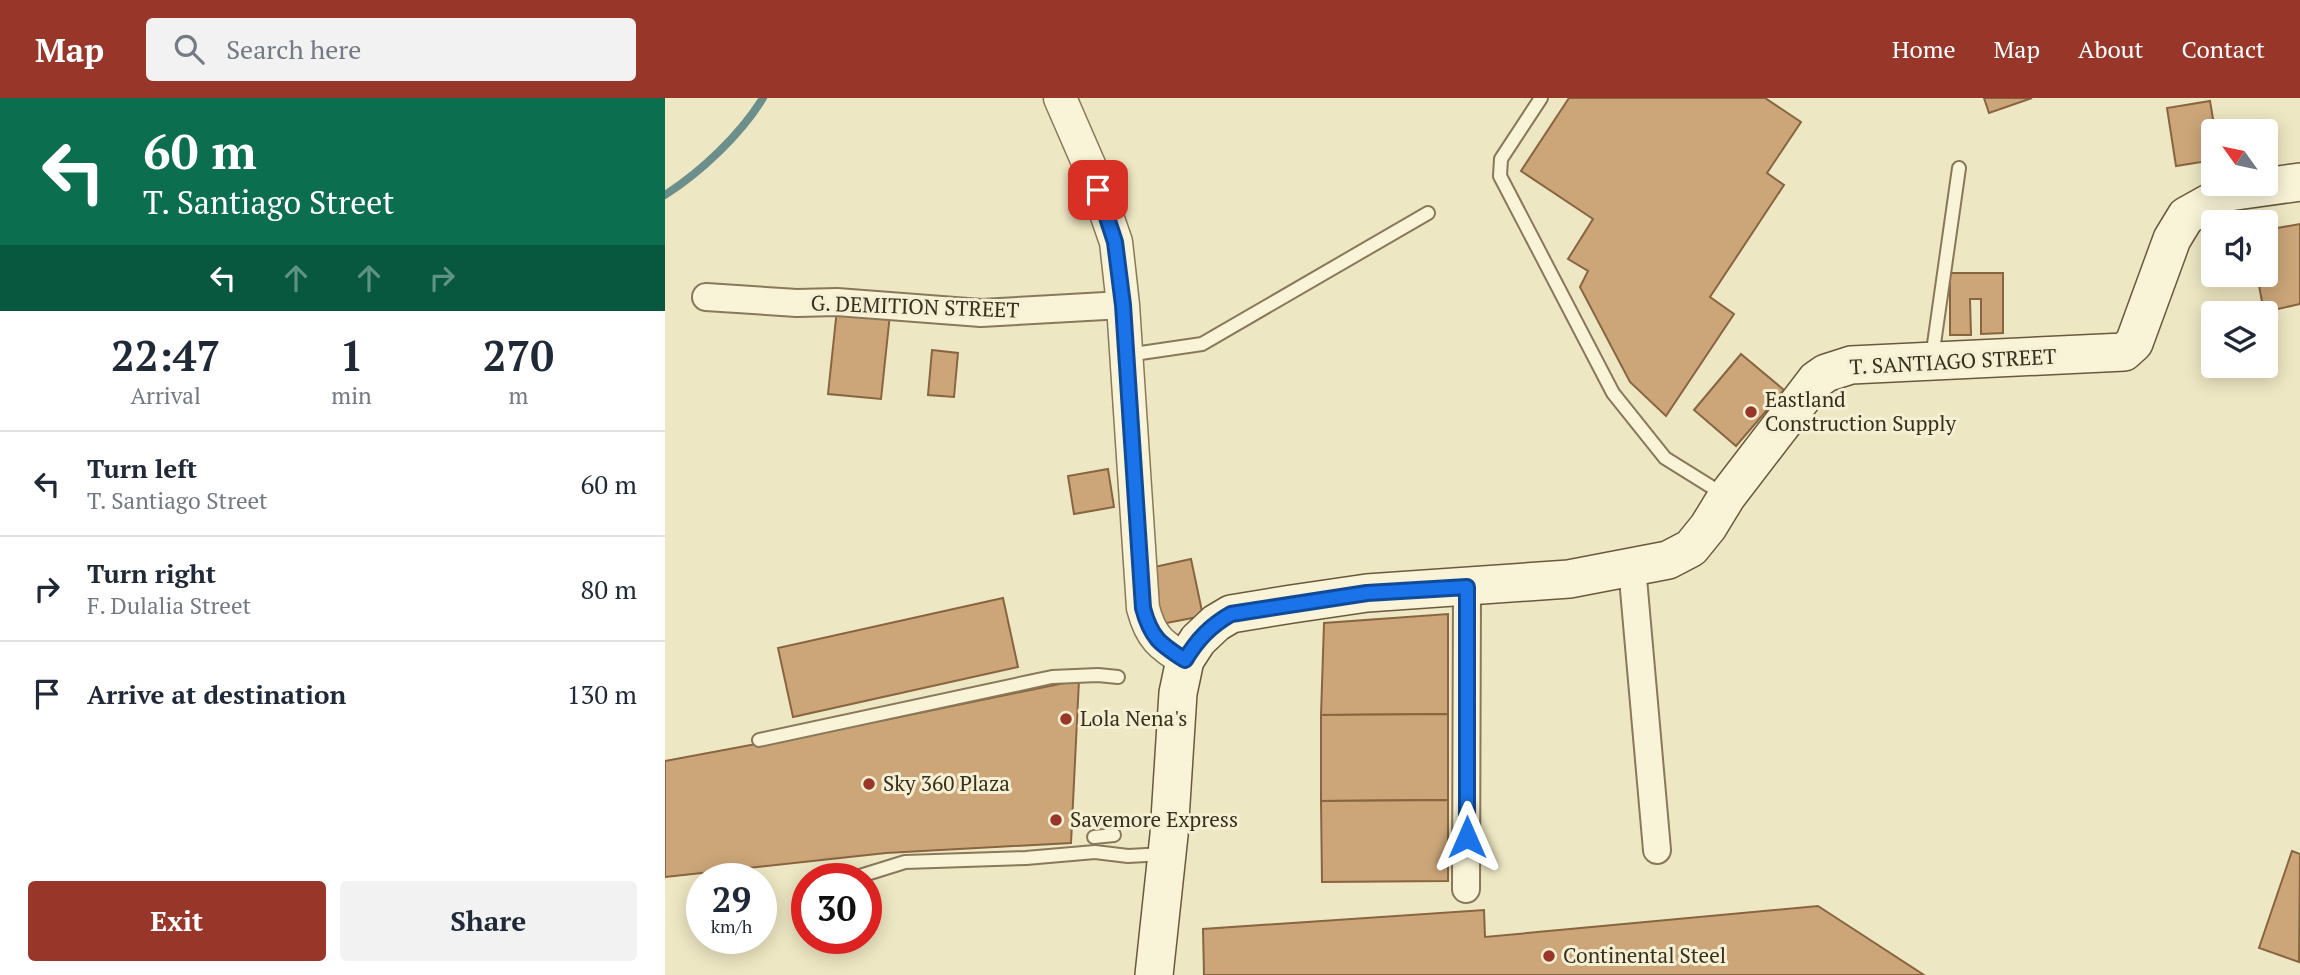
<!DOCTYPE html>
<style>
:root{--surface:#fff;--page:#f2f2f3;--text:#1f2937;--muted:#747a83;--line:#e0e1e3;--accent:#98362a}
body{margin:0;font-family:"PT Serif",serif;background:var(--page);color:var(--text);height:100vh;display:flex;flex-direction:column;font-size:26px;white-space:nowrap}
*{box-sizing:border-box;margin:0}
p{font-size:23px;color:var(--muted)}
.icon{flex:none;width:38px;height:38px;fill:none;stroke:currentColor;stroke-width:2;stroke-linecap:round;stroke-linejoin:round}
.map{position:relative;flex:1;overflow:hidden}
.drawer{display:flex;flex-direction:column;background:var(--surface);width:665px}
.drawer>*{flex:none}
.guide{background:#0b6e4f;color:#fff;overflow:hidden}
.needle{width:46px;rotate:303deg}
.buttons{position:absolute;left:1536px;top:21px;display:grid;gap:14px}
.buttons a{display:grid;place-items:center;width:77px;height:77px;border-radius:7px;background:var(--surface);box-shadow:0 4px 18px #0003;font-size:35px}
.speed{position:absolute;left:21px;top:765px;display:flex;gap:14px;font-size:35px;font-weight:700;text-align:center}
.speed>*{display:grid;place-content:center;width:91px;height:91px;border-radius:50%;background:var(--surface);box-shadow:0 4px 18px #0003;line-height:1}
.speed small{font-size:18px;font-weight:400}
.speed .limit{border:10px solid #d22;background:#fff;color:#111}
.pin{position:absolute;display:grid;place-items:center;width:60px;height:60px;color:#fff;margin:-30px;border-radius:14px;box-shadow:0 4px 10px #0006}
.me{position:absolute;width:77px;margin:-38px;rotate:0deg;stroke-linejoin:round;filter:drop-shadow(0 0 5px #0008)}
.turn{display:flex;align-items:center;gap:24px;height:147px;padding:0 28px;font-size:32px}
.turn .icon{width:91px;height:91px;stroke-width:2.5}
.turn b{display:block;font-size:49px;line-height:60px}
.lanes{display:flex;align-items:center;height:66px;padding:0 28px;background:#0003;justify-content:center;gap:35px;direction:ltr}
.lanes .off{opacity:.35}
.eta{display:flex;justify-content:space-evenly;align-items:center;height:119px;text-align:center}
.eta b{font-size:42px;font-weight:800;line-height:49px}
.primary-button{display:flex;gap:14px;margin-top:auto;padding:14px 28px}
.primary-button a{flex:1;height:80px;border-radius:7px;background:var(--accent);color:#fff;font-size:28px;font-weight:800;line-height:80px;text-align:center}
.primary-button a+a{background:var(--page);color:var(--text)}
ul{padding:0;list-style:none}
li{display:flex;align-items:center;gap:21px;height:105px;padding:0 28px;border-top:2px solid var(--line)}
li div{flex:1}
li b{display:block;font-size:26px}
li em{font-style:normal}
header{display:flex;align-items:center;gap:42px;box-sizing:border-box;height:98px;padding:0 35px;background:var(--accent);color:#fff}
header strong{font-size:33px}
nav{display:flex;gap:38px;margin-inline-start:auto;font-size:24px}
.search{width:490px;height:63px;background:var(--page);display:flex;align-items:center;gap:18px;box-sizing:border-box;padding:0 24px;border-radius:7px;color:var(--muted);font-size:26px}
main{display:flex;flex:1;min-height:0}
.map>svg:first-child{display:block}
.lines{fill:none;stroke-linecap:round;stroke-linejoin:round}
.stream{stroke:#6c8f8b;stroke-width:8}
.building{fill:#cca679;stroke:#886540;stroke-width:2}
.service-casing{stroke:#89785a;stroke-width:16}
.minor-casing{stroke:#89785a;stroke-width:30}
.tertiary-casing{stroke:#89785a;stroke-width:35}
.secondary-casing{stroke:#6a593d;stroke-width:40}
.service{stroke:#f9f3d7;stroke-width:12}
.minor{stroke:#f9f3d7;stroke-width:26}
.tertiary{stroke:#f9f3d7;stroke-width:32}
.secondary{stroke:#f9f3d7;stroke-width:37}
.route-casing{stroke:#114b97;stroke-width:18}
.route{stroke:#1a73e8;stroke-width:12}
.poi-dot{fill:#98362a;stroke:#f5f0d3;stroke-width:2.5}
.labels{text-anchor:middle;stroke-width:6;stroke-linejoin:round;paint-order:stroke}
.street-label{font-size:21px;fill:#382e1e;stroke:#f5f0d3}
.poi-label{font-size:21px;fill:#382e1e;stroke:#f5f0d3;text-anchor:start}
</style>
<header>
<strong>Map</strong>
<div class="search"><svg class="icon" aria-label="search" viewBox="0 0 24 24"><circle cx="10" cy="10" r="6"/><path d="M15 15l6 6"/></svg>Search here</div>
<nav><a>Home</a><a>Map</a><a>About</a><a>Contact</a></nav>
</header>
<main>
<section class="drawer">
<div class="guide">
<div class="turn"><svg class="icon" aria-label="left" viewBox="0 0 24 24"><path d="M17 20v-9H6M10 6l-5 5 5 5"/></svg><div><b>60 m</b>T. Santiago Street</div></div>
<div class="lanes"><svg class="icon" aria-label="left" viewBox="0 0 24 24"><path d="M17 20v-9H6M10 6l-5 5 5 5"/></svg><svg class="icon off" aria-label="ahead" viewBox="0 0 24 24"><path d="M12 20V5M6 11l6-6 6 6"/></svg><svg class="icon off" aria-label="ahead" viewBox="0 0 24 24"><path d="M12 20V5M6 11l6-6 6 6"/></svg><svg class="icon off" aria-label="right" viewBox="0 0 24 24"><path d="M7 20v-9h11M14 6l5 5-5 5"/></svg></div>
</div>
<div class="eta">
<div><b>22:47</b><p>Arrival</p></div>
<div><b>1</b><p>min</p></div>
<div><b>270</b><p>m</p></div>
</div>
<ul>
<li><svg class="icon" aria-label="left" viewBox="0 0 24 24"><path d="M17 20v-9H6M10 6l-5 5 5 5"/></svg><div><b>Turn left</b><p>T. Santiago Street</p></div><em>60 m</em></li>
<li><svg class="icon" aria-label="right" viewBox="0 0 24 24"><path d="M7 20v-9h11M14 6l5 5-5 5"/></svg><div><b>Turn right</b><p>F. Dulalia Street</p></div><em>80 m</em></li>
<li><svg class="icon" aria-label="arrive" viewBox="0 0 24 24"><path d="M6 21V4h12l-3 4 3 4H6"/></svg><div><b>Arrive at destination</b></div><em>130 m</em></li>
</ul>
<div class="primary-button"><a>Exit</a><a>Share</a></div>
</section>
<div class="map">
<svg width="1635" height="877" viewBox="0 0 1635 877">
<rect width="100%" height="100%" fill="#eee7c3"/>
<g class="lines">
<path class="stream" d="M 0,97 C 37,73 75,37 98,0"/>
</g>
<g class="building">
<polygon points="904,0 1100,0 1136,24 1102,75 1119,87 1045,199 1069,216 1001,318 965,284 915,189 923,173 903,161 928,121 856,73"/>
<polygon points="1319,0 1367,0 1324,15"/>
<polygon points="1545,3 1550,33 1549,62 1511,68 1502,10"/>
<polygon points="1635,126 1635,206 1599,214 1592,177 1601,177 1601,132"/>
<polygon points="1285,175 1338,175 1338,235 1316,236 1316,201 1305,201 1306,237 1285,237"/>
<polygon points="172,211 225,216 216,301 163,296"/>
<polygon points="267,252 293,255 289,299 263,297"/>
<polygon points="1076,256 1119,292 1071,348 1029,312"/>
<polygon points="443,371 449,409 409,416 403,378"/>
<polygon points="526,461 538,518 496,526 485,470"/>
<polygon points="338,500 353,569 128,619 113,550"/>
<polygon points="783,516 783,616 656,617 659,525"/>
<polygon points="414,582 406,745 221,755 0,779 0,663 220,622"/>
<polygon points="783,616 783,702 656,703 656,617"/>
<polygon points="783,702 783,783 657,784 656,703"/>
<polygon points="1627,753 1635,756 1634,864 1594,850"/>
<polygon points="1153,808 1259,877 539,877 538,831 819,812 820,839"/>
</g>
<g class="lines">
<g class="service-casing">
<g id="service">
<polyline points="876,0 836,61 835,78 948,295 1000,360 1061,398"/>
<polyline points="462,257 537,246 763,115"/>
<polyline points="1267,260 1294,70"/>
<polyline points="94,642 387,579 433,577 453,579"/>
<polyline points="429,739 449,737"/>
<polyline points="195,778 240,764 361,760 430,754 463,758 500,756"/>
</g>
</g>
<g class="minor-casing">
<g id="minor">
<polyline points="41,199 132,205 172,204 316,215 458,207"/>
<polyline points="967,469 992,752"/>
<polyline points="801,791 802,489"/>
</g>
</g>
<g class="tertiary-casing">
<path id="tertiary" d="M 395,0 L 425,69 L 451,144 L 458,207 L 478,510 C 486,540 495,546 520,562"/>
</g>
<g class="secondary-casing">
<polyline id="secondary" points="489,877 504,737 513,595 520,562 533,542 551,525 566,516 627,506 702,495 904,481 1003,462 1026,450 1043,429 1062,398 1151,282 1161,275 1186,267 1459,254 1469,245 1507,141 1521,118 1564,94 1635,84"/>
</g>
<use href="#service" class="service"/>
<use href="#minor" class="minor"/>
<use href="#tertiary" class="tertiary"/>
<use href="#secondary" class="secondary"/>
</g>
<g class="lines">
<g class="route-casing">
<path id="route" d="M 433,92 L 450,144 L 458,207 L 478,510 C 486,540 495,546 520,562 C 532,542 545,528 566,516 L 702,495 L 802,489 L 802,739"/>
</g>
<use href="#route" class="route"/>
</g>
<g class="poi-dot">
<circle cx="1086" cy="314" r="7"/>
<circle cx="401" cy="621" r="7"/>
<circle cx="204" cy="686" r="7"/>
<circle cx="391" cy="722" r="7"/>
<circle cx="884" cy="858" r="7"/>
</g>
<g class="labels">
<g class="street-label">
<text transform="translate(250 209) rotate(2)" y="7">G. DEMITION STREET</text>
<text transform="translate(1288 264) rotate(-3)" y="7">T. SANTIAGO STREET</text>
</g>
<g class="poi-label">
<text x="1100" y="309">Eastland<tspan x="1100" dy="24">Construction Supply</tspan></text>
<text x="415" y="628">Lola Nena's</text>
<text x="218" y="693">Sky 360 Plaza</text>
<text x="405" y="729">Savemore Express</text>
<text x="898" y="865">Continental Steel</text>
</g>
</g>
</svg>
<div class="buttons">
<a><svg class="needle" viewBox="-14 -14 28 28"><path d="M0-13l5 13h-10z" fill="#e53935"/><path d="M0 13l5-13h-10z" fill="#747a83"/></svg></a>
<a><svg class="icon" aria-label="sound" viewBox="0 0 24 24"><path d="M4 9h4l5-4v14l-5-4H4zM17 9q2 3 0 6"/></svg></a>
<a><svg class="icon" aria-label="layers" viewBox="0 0 24 24"><path d="M12 4l9 5-9 5-9-5zM3 14l9 5 9-5"/></svg></a>
</div>
<div class="speed"><div>29<small>km/h</small></div><div class="limit">30</div></div>
<div class="pin" style="left:433px;top:92px;background:#d93025"><svg class="icon" aria-label="arrive" viewBox="0 0 24 24"><path d="M6 21V4h12l-3 4 3 4H6"/></svg></div>
<svg class="me" style="left:802px;top:739px" viewBox="-20 -20 40 40"><path d="M0-17L14 15 0 8-14 15z" fill="#1a73e8" stroke="#fff" stroke-width="4"/></svg>
</div>
</main>
